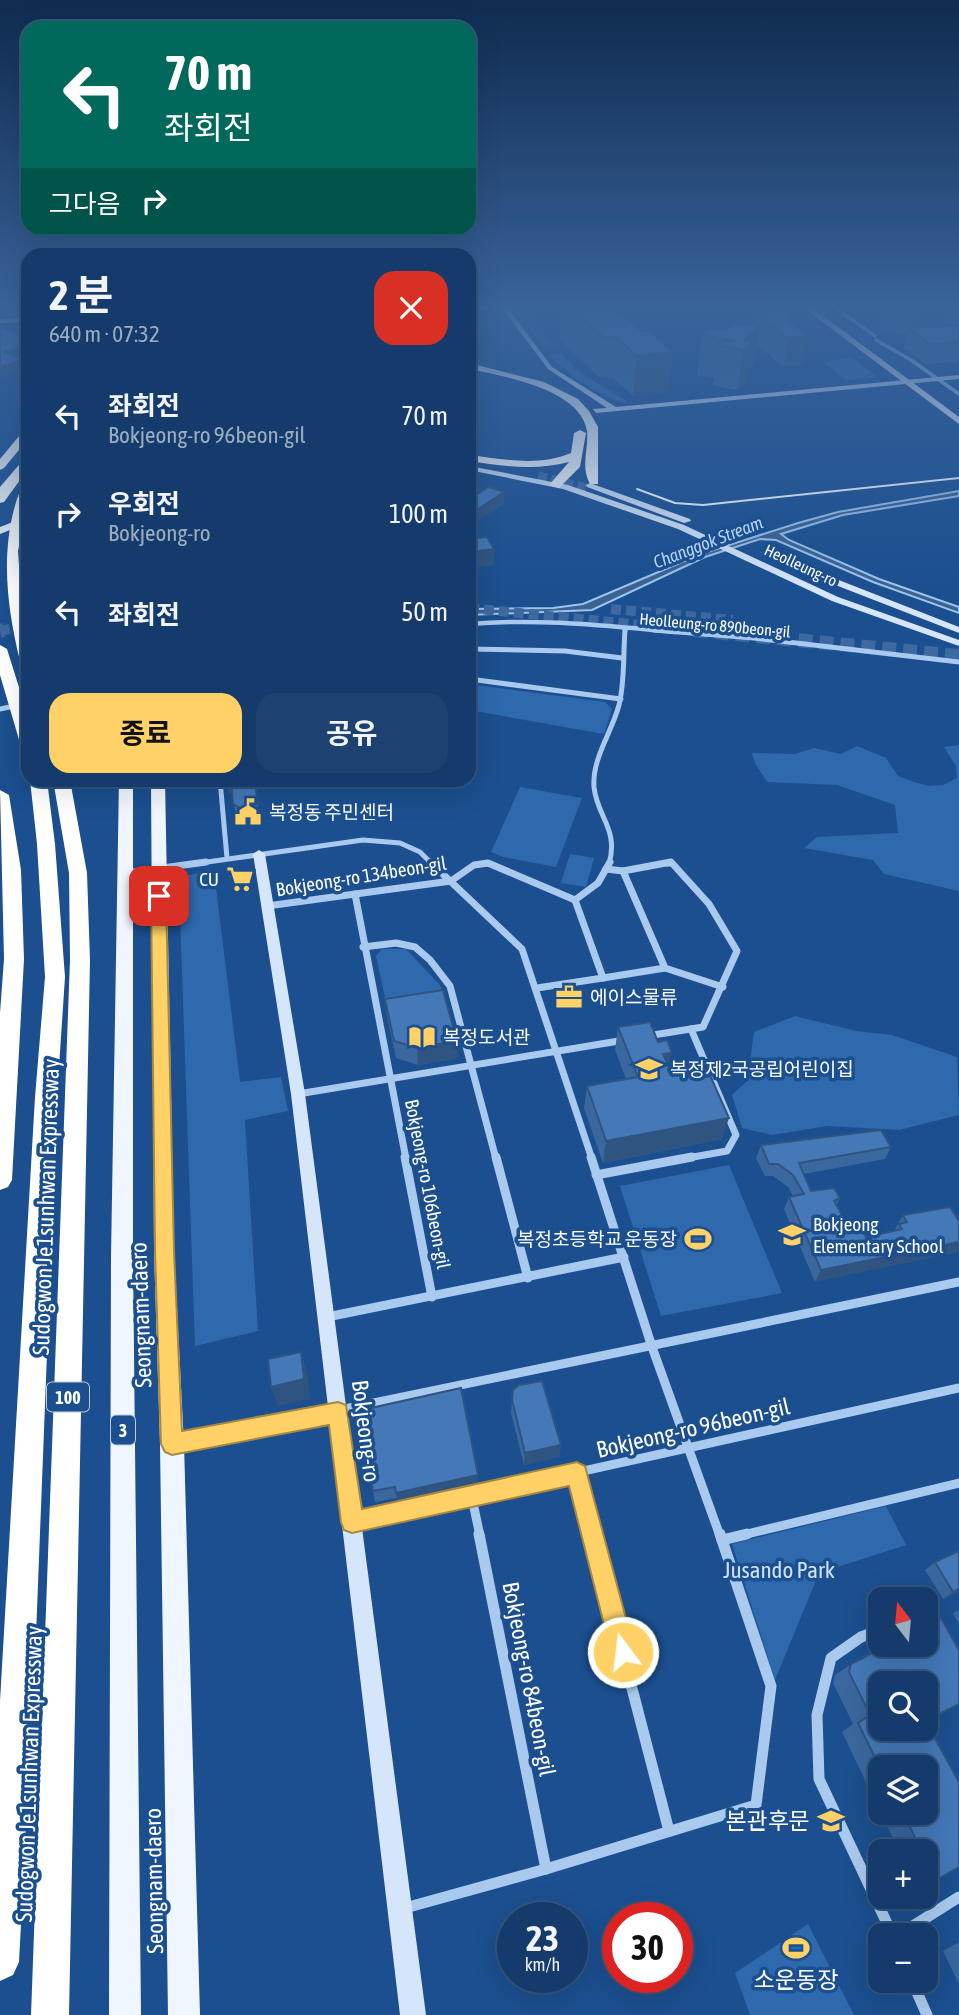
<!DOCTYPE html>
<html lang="ko">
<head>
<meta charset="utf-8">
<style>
	body { margin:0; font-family:"Asap Condensed","Noto Sans KR",sans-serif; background:#1d4271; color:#f1f3f6; height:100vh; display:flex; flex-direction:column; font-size:26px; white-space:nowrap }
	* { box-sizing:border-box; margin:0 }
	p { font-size:23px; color:#9dadc1 }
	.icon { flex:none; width:38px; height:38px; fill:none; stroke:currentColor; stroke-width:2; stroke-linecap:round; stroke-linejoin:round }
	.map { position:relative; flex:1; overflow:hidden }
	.side { position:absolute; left:21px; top:248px; width:455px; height:539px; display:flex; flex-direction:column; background:#143b6b; border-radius:21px; box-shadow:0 7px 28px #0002,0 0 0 2px #33557e }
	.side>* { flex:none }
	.top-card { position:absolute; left:21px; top:21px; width:455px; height:214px; border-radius:21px; box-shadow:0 7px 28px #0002,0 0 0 2px #33557e; background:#00695c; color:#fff; overflow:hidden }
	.needle { width:46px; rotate:344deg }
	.controls { position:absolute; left:868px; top:1587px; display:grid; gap:14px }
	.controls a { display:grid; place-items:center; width:70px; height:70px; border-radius:14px; background:#143b6b; box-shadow:0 7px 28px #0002,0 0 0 2px #33557e; font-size:35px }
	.speed { position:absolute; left:497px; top:1902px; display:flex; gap:14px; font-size:35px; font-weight:700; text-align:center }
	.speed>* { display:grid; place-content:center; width:91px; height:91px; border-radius:50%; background:#143b6b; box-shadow:0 7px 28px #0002,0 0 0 2px #33557e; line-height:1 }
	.speed small { font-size:18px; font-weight:400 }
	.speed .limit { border:10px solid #d22; background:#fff; color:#111 }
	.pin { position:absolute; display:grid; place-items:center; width:60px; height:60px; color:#fff; margin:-30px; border-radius:14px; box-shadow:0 4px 10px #0006 }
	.me { position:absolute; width:77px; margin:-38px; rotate:345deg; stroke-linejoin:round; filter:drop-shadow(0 0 5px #0008) }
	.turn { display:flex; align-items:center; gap:24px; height:147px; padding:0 28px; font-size:32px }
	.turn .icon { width:91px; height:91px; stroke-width:2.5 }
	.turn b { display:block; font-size:49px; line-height:60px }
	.then { display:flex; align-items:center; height:66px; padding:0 28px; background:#0003; gap:14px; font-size:26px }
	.round { display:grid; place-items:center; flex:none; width:74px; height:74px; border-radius:21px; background:#1d4271 }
	.headline { display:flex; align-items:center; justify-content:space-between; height:119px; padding:0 28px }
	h1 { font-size:42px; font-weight:700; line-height:52px }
	.cta { display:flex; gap:14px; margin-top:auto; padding:14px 28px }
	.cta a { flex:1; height:80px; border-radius:21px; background:#ffd166; color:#111; font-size:28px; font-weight:700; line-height:80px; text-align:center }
	.cta a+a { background:#1d4271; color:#f1f3f6 }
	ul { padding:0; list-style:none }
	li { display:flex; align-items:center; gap:21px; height:98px; padding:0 28px }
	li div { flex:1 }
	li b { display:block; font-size:26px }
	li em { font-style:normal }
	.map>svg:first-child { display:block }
	.green { fill:#2e69ad }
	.water { fill:#3c6290; stroke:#9cc4f0; stroke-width:2 }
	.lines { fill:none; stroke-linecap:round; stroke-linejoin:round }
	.stream { stroke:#9cc4f0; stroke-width:2 }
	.secondary-tunnel-far1 { stroke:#3d69a0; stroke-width:7; stroke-dasharray:7 3.5; stroke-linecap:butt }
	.secondary-tunnel { stroke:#3d69a0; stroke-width:9; stroke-dasharray:9 4.5; stroke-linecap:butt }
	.primary-tunnel-far1 { stroke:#3d69a0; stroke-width:10; stroke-dasharray:10 5; stroke-linecap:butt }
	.primary-tunnel { stroke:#3d69a0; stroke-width:14; stroke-dasharray:14 7; stroke-linecap:butt }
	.street-far5 { stroke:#a9c9ee; stroke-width:3.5 }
	.street-far4 { stroke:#a9c9ee; stroke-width:4.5 }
	.street-far3 { stroke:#a9c9ee; stroke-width:5 }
	.street-far2 { stroke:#a9c9ee; stroke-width:7 }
	.street-far1 { stroke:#a9c9ee; stroke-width:9 }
	.street { stroke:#a9c9ee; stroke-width:11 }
	.secondary { fill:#d6e6fa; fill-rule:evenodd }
	.primary { fill:#f0f6ff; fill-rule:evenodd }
	.highway { fill:#fff; fill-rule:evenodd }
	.tram { stroke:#fff; stroke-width:2 }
	.wall { fill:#3a679d }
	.shaded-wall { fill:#305480 }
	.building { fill:#4478b7; stroke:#305480; stroke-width:2 }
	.route { fill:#ffd166; stroke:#a68842; stroke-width:2 }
	.labels { text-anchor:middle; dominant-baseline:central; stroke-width:7; stroke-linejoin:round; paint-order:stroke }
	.far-street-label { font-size:16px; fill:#fff; stroke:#1b4f8f }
	.far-water-label { font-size:18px; font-style:italic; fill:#b5d3f5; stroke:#1b4f8f }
	.shield { fill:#1b4f8f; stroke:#bbcadd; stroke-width:2 }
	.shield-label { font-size:18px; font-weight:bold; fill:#fff }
	.poi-label { font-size:19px; fill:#fff; stroke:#1b4f8f; text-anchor:start }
	.street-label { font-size:19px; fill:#fff; stroke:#1b4f8f }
	.near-street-label { font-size:23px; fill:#fff; stroke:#1b4f8f }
	.near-park-label { font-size:23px; fill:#cfe3fa; stroke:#1b4f8f }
	.near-poi-label { font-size:23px; fill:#fff; stroke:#1b4f8f; text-anchor:end }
</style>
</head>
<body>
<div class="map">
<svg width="959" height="2015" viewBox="0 0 959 2015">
	<rect width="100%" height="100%" fill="#1b4f8f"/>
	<!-- green -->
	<g class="green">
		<path d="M618 307 619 309 527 311 555 347 543 348 517 311 522 309Z"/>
		<path d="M561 354 579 372 628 402C609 404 562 371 549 355Z"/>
		<path d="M852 358 877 377 846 380 822 361Z"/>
		<path d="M469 684 605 702 612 709 604 734 469 710Z"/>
		<path d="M959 745V891L884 874 873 860 804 848 817 837 898 833 895 805 837 785 767 782 755 763 752 753 795 754 814 748 841 754 857 746 886 758 898 776 914 782 929 786 943 785 957 778 956 766 944 747Z"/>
		<path d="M520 787 582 798 556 867 503 857 491 852Z"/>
		<path d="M570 854 594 858 586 887 561 883Z"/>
		<path d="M207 872 215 880 240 1082 281 1077 288 1111 245 1120 258 1331 195 1346 179 887 188 875Z"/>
		<path d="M382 949H406L440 985 444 999 387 1007 376 956Z"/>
		<path d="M795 1016 856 1031 892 1035 957 1057 959 1115 899 1130 827 1126 772 1135 742 1128 732 1095 747 1081 754 1032Z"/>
		<path d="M729 1165 782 1293 661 1316 620 1186Z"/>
		<path d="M886 1506 906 1545 819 1573 775 1680 732 1544Z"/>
		<path d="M808 1924 854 2015H750L735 1973Z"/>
	</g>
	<!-- water -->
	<path class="water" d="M959 491V496L843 515 781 534 789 540 879 579 959 607V613L873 582 776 540 760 539 705 557 592 610 469 615V609L553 608 583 604 701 554 798 523 838 512Z"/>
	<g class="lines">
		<!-- stream -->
		<path class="stream" d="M0 309 28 308"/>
		<!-- secondary-tunnel-far1 -->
		<path class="secondary-tunnel-far1" d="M0 318 28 317"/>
		<!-- secondary-tunnel -->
		<path class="secondary-tunnel" d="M538 476 588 488"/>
		<!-- primary-tunnel-far1 -->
		<g class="primary-tunnel-far1">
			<path d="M469 608 712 632"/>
			<path d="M611 609 733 620"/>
			<path d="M0 631 28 625"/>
		</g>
		<!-- primary-tunnel -->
		<g class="primary-tunnel">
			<path d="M694 630 959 656"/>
			<path d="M0 631 4 630"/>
		</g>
		<!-- street-far5 -->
		<g class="street-far5">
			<path d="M833 306 875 336"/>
			<path d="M876 340 911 360 959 394"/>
		</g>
		<!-- street-far4 -->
		<g class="street-far4">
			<path d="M469 624C538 618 607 626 676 632"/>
			<path d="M625 632V629"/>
		</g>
		<!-- street-far3 -->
		<g class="street-far3">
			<path d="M654 630 754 638 959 662"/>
			<path d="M469 649 565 651 622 658"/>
			<path d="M469 679 621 699"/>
			<path d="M0 709 28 703"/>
			<path d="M220 780 227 858"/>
			<path d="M193 864 363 840 400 843 420 852 432 864"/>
			<path d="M483 864H490"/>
			<path d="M609 864C619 829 597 817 594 787 592 758 612 732 619 705 625 681 623 655 625 630"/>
			<path d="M662 864H672"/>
		</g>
		<!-- street-far2 -->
		<g class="street-far2">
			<path d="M430 862 522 949 592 1159"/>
			<path d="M606 869 623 871 671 862 709 904 737 951 703 1027 647 1036"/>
			<path d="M623 871 665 968 723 987"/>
			<path d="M126 873 206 862"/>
			<path d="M355 894 406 1159"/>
			<path d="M267 906 451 881 474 865 488 863 575 900 598 883 610 862"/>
			<path d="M363 947 396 943 415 947 430 960 450 986 496 1159"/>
			<path d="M603 978 665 968"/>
			<path d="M537 988 603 978 575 900"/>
			<path d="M298 1094 625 1040"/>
			<path d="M682 1159 727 1151 736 1135 691 1029"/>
		</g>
		<!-- street-far1 -->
		<g class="street-far1">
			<path d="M405 1157 432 1297"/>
			<path d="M496 1157 528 1278"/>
			<path d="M591 1157 652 1347 720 1536"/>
			<path d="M596 1175 692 1157"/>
			<path d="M327 1317 624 1257"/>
			<path d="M175 1444 959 1282"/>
			<path d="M577 1474 593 1536"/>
			<path d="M472 1498 480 1536"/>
			<path d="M353 1522 959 1388"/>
			<path d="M739 1536 959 1483"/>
		</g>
		<!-- street -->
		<g class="street">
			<path d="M479 1534 546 1869"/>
			<path d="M592 1534 669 1831"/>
			<path d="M722 1540 747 1534"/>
			<path d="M880 1630 861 1637 831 1658 817 1715 819 1779 893 1936"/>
			<path d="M405 1908 546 1869 756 1805 771 1686 720 1534"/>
			<path d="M897 1936 959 1897"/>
			<path d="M912 1981 927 2015"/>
		</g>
		<!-- secondary -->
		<g class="secondary">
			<path d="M469 306H544L508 308 552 367 616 407 959 375V379L596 413 593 409 607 408 548 369 502 308 469 309Z"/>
			<path d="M28 318V322L0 323V319Z"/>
			<path d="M469 466 568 485 684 525 838 597 959 640V646L832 601 678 529 563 489 469 470Z"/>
			<path d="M590 483 690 519 691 521 684 523 587 487 586 485Z"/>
			<path d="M761 552H767L959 627V633L761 556Z"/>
			<path d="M259 850 265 854 305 1094 426 2015H400L291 1094 253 854Z"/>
		</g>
		<!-- primary -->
		<g class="primary">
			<path d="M801 306H810L959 417V424Z"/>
			<path d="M28 516V523L0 534V527Z"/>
			<path d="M119 780H133V1256L141 2015H109L111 1256Z"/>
			<path d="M151 780H165L174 1251 184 1444 200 2015H168L160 1444 154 1251Z"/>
		</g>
		<!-- highway -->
		<g class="highway">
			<path d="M469 363 544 382 578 399 589 411 598 427V484H590C580 466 589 449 587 431 581 389 503 376 469 369Z"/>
			<path d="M28 429V439L4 468 0 470V459L24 430Z"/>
			<path d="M580 430 586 433 580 467 559 488 549 485 569 462C535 471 503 466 469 461V455C503 459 538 467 571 453L574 433Z"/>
			<path d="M28 458V469L4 502 0 503V487L24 459Z"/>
			<path d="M28 482V501L18 551 21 595 28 632V666L20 661C7 608 0 552 17 499 20 492 21 485 28 482Z"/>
			<path d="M0 645 7 649 28 716V748L20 743 0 675Z"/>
			<path d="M30 780H47L55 844 65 977 57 1097 35 1661 19 1962 13 1975 0 1981V1701L35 1097 45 977 37 844Z"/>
			<path d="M53 780H70L87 873 90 960 69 2015H31L70 960 69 873Z"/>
			<path d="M0 790 9 795 21 870 24 959 12 1180 8 1187 0 1190V1013L4 959Z"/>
		</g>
		<!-- tram -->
		<path class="tram" d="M637 489 675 503 703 505 959 478"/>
	</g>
	<!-- wall -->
	<g class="wall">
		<path d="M561 306H613L641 331 672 352 667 393 633 396 613 378 599 377 560 340Z"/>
		<path d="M765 306H799L795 326 802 365 783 366 757 345 753 366 748 370 746 382 737 390 713 385 714 378 697 375 702 335 724 330 754 326 757 313Z"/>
		<path d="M885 306H932L928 320 920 328 947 326 952 306H959V362L925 364 904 348 907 335 879 330Z"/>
		<path d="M226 780H258L255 784 262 825 245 827 237 821 232 793 229 794Z"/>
		<path d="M385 999 458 1058 418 1065 396 1058 387 1016Z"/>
		<path d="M618 1027 671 1072 722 1139 603 1163 584 1108 587 1086 626 1079 615 1050Z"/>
		<path d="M761 1145 891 1147 885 1159 804 1174 811 1191 840 1198 836 1206 852 1233 866 1237 894 1231 903 1215 950 1207 815 1282 784 1209 789 1197 793 1196 788 1187 773 1176H765L756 1158Z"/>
		<path d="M512 1400 561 1445 559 1457 524 1465 511 1413Z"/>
		<path d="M371 1408 478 1487 398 1504 397 1498 375 1502 373 1491Z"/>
		<path d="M935 1562 959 1591 943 1599 925 1570Z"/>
		<path d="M959 1610V1624L953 1613Z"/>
		<path d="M941 1618 959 1650V1704L926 1721V1684H880V1729H926V1722L959 1782V1867L936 1880 926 1881V1852H900L881 1813H926V1768H880V1811L842 1732 853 1724 833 1683 835 1675 851 1664 888 1645H926V1626Z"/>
		<path d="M959 1942V1984L943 1951Z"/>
	</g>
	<!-- shaded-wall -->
	<g class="shaded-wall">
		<path d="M793 306H799L795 326 808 336 802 365 783 366 788 338 786 319 789 311Z"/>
		<path d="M920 306H932L928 320 915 333 913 331Z"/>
		<path d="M760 326 753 366 748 370 746 382 737 390 744 350V340Z"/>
		<path d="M28 346V357L8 362 5 352Z"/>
		<path d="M672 352 667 393 633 396 637 356Z"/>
		<path d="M23 360 26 370 0 378V367Z"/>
		<path d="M504 492V504L469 527V515Z"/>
		<path d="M494 549V565L469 568V552Z"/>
		<path d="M226 780H231L234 793 229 794Z"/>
		<path d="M239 780H258L255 784 262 825 245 827 235 785Z"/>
		<path d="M457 1041 458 1058 418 1065 417 1048Z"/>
		<path d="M672 1053 667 1075 663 1054Z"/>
		<path d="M729 1118 722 1139 603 1163 606 1141Z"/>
		<path d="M959 1242V1252L815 1282 821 1270Z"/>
		<path d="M301 1352 307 1372 310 1399 278 1406 271 1387Z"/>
		<path d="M561 1445 559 1457 524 1465 525 1453Z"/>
		<path d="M478 1475V1487L398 1504 396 1493Z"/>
		<path d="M959 1589V1591L943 1599 953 1592Z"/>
	</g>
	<!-- building -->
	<g class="building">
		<path d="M567 306H613L641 331H649L672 352 637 356 617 338 603 337Z"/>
		<path d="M765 306H793L789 311H794L786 319 808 336 788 338 757 313Z"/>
		<path d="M734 324 760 326 744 340 753 342 744 350 719 345V343L735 341 702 335 712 328 724 330Z"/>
		<path d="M959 325V342L930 344 909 328Z"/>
		<path d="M0 327 28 339V346L5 352 23 360 0 367Z"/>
		<path d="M488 487 504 492 469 515V500Z"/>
		<path d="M487 537 494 549 469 552V539Z"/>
		<path d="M231 780H239L235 785 255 782 258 807 242 809 233 804Z"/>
		<path d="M443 990 457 1041 417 1048 394 1041 385 999Z"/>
		<path d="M650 1022 658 1042 667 1040 672 1053 663 1054 671 1072 706 1066 729 1118 606 1141 587 1086 638 1077 618 1027Z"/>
		<path d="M881 1130 891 1147 799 1163 811 1191 834 1188 840 1198 834 1201 852 1233 863 1231 866 1237 902 1229 899 1224 907 1222 903 1215 950 1207 959 1221V1242L821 1270 789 1197 804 1194 793 1175 778 1164H769L761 1145Z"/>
		<path d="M301 1352 304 1379 271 1387 268 1359Z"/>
		<path d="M542 1381 561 1445 525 1453 512 1400 513 1390 519 1385Z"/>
		<path d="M461 1388 478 1475 396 1493 395 1487 373 1491 361 1423 371 1408Z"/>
		<path d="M959 1551V1589L953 1592 935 1562Z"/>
		<path d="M941 1618 959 1650V1704L926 1721V1684H880V1729H926V1722L959 1782V1867L936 1880 926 1859V1852H922L903 1813H926V1768H880L858 1723 870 1715 849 1672 851 1664 888 1645H926V1626Z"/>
	</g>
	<!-- sky -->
	<linearGradient id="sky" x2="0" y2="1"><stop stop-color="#0f2b4f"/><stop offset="0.52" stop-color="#39639b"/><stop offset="1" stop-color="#39639b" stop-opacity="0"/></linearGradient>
	<rect width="959" height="588" fill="url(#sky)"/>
	<!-- route -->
	<path class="route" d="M159 891 166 896 174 1251 182 1431 338 1402 346 1405 362 1509 577 1462 585 1466 635 1652 631 1661 623 1664 614 1661 611 1652 569 1486 352 1533 344 1530 341 1522 329 1425 172 1455 165 1452 161 1444 155 1251 151 896Z"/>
	<!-- icons -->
	<defs>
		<g id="civic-bare" transform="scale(2.1)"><path d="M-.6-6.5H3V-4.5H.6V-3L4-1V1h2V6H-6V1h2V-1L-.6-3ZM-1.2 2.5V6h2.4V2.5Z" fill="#ffd166" stroke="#1b4f8f" stroke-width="2.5" paint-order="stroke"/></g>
		<g id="supermarket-bare" transform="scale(2.1)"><path d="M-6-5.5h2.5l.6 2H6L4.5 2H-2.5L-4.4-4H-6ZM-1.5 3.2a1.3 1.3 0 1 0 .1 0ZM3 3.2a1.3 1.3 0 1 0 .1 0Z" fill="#ffd166" stroke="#1b4f8f" stroke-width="2.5" paint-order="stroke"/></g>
		<g id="office-bare" transform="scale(2.1)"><path d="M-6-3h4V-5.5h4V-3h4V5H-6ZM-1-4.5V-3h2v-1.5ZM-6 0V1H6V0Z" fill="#ffd166" stroke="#1b4f8f" stroke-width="2.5" paint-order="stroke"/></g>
		<g id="library-bare" transform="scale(2.1)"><path d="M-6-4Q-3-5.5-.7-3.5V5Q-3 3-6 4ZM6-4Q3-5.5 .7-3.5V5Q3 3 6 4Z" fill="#ffd166" stroke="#1b4f8f" stroke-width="2.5" paint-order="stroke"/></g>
		<g id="school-bare" transform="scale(2.1)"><path d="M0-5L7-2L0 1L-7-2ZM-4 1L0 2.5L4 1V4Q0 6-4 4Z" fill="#ffd166" stroke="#1b4f8f" stroke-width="2.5" paint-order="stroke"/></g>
		<g id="stadium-bare" transform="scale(2.1)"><path d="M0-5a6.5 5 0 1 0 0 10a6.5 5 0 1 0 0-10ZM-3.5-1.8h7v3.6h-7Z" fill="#ffd166" stroke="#1b4f8f" stroke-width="2.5" paint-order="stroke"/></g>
	</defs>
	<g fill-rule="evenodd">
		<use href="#civic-bare" x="248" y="812"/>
		<use href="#supermarket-bare" x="240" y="879"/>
		<use href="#office-bare" x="569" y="997"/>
		<use href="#library-bare" x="422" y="1037"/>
		<use href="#school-bare" x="649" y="1069"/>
		<use href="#school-bare" x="792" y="1235"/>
		<use href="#stadium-bare" x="698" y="1239"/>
		<use href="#school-bare" x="831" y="1821"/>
		<use href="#stadium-bare" x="796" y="1948"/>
	</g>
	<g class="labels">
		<!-- far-street labels -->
		<g class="far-street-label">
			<text transform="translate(801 565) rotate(25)">Heolleung-ro</text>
			<text transform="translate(715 625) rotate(5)">Heolleung-ro 890beon-gil</text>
		</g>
		<!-- far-water labels -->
		<g class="far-water-label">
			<text transform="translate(708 542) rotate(-21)">Changgok Stream</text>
		</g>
		<!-- shield labels -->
		<g class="shield">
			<rect x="47" y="1382.5" width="42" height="29" rx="5"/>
			<rect x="111" y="1415.5" width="24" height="29" rx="5"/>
		</g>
		<g class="shield-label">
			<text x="68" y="1397">100</text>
			<text x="123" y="1430">3</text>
		</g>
		<!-- poi labels -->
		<g class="poi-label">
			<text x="269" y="812">복정동 주민센터</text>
			<text x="219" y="879" text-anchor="end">CU</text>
			<text x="590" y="997">에이스물류</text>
			<text x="443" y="1037">복정도서관</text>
			<text x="670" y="1069">복정제2국공립어린이집</text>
			<text x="813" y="1224">Bokjeong<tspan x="813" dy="22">Elementary School</tspan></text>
			<text x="677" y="1239" text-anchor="end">복정초등학교 운동장</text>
		</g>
		<!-- street labels -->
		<g class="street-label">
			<text transform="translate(361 876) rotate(-9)">Bokjeong-ro 134beon-gil</text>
			<text transform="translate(428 1184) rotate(79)">Bokjeong-ro 106beon-gil</text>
		</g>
		<!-- near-street labels -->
		<g class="near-street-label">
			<text transform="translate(46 1207) rotate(-88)">Sudogwon Je1sunhwan Expressway</text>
			<text transform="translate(141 1315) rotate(-92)">Seongnam-daero</text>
			<text transform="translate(693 1428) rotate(-13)">Bokjeong-ro 96beon-gil</text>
			<text transform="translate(366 1431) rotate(83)">Bokjeong-ro</text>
			<text transform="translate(529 1679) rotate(79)">Bokjeong-ro 84beon-gil</text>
			<text transform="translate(29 1774) rotate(-88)">Sudogwon Je1sunhwan Expressway</text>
			<text transform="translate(154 1881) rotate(-91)">Seongnam-daero</text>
		</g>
		<!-- near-park labels -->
		<g class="near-park-label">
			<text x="779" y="1570">Jusando Park</text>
		</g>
		<!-- near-poi labels -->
		<g class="near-poi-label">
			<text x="810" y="1821">본관후문</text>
			<text x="796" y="1980" text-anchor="middle">소운동장</text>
		</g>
	</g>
</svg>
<div class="controls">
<a><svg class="needle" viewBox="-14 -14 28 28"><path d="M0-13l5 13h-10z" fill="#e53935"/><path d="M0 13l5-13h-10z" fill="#9dadc1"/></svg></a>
<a><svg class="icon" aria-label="search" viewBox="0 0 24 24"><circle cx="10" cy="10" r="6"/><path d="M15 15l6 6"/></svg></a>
<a><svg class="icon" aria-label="layers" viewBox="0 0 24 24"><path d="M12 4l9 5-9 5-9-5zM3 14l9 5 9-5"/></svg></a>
<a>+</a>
<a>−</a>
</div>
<div class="speed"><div>23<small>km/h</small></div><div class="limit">30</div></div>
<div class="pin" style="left:159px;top:896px;background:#d93025"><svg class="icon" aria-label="arrive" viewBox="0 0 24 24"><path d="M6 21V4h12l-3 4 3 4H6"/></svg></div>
<svg class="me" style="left:623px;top:1652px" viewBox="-20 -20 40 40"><circle r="17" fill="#ffd166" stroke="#fff" stroke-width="3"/><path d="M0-11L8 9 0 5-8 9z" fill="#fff"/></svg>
<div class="top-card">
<div class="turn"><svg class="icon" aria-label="left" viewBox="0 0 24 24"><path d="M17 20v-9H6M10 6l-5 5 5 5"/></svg><div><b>70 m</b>좌회전</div></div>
<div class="then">그다음<svg class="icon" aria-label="right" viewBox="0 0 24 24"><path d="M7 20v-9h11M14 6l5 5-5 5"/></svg></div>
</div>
<section class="side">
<div class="headline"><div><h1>2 분</h1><p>640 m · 07:32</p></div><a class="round" style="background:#d93025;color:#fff"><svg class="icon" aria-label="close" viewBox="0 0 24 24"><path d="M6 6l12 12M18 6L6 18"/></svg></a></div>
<ul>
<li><svg class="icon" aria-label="left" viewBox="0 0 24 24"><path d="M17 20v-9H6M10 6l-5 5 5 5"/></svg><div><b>좌회전</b><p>Bokjeong-ro 96beon-gil</p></div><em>70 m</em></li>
<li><svg class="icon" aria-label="right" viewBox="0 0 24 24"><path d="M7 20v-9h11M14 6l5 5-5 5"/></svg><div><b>우회전</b><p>Bokjeong-ro</p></div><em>100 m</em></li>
<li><svg class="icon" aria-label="left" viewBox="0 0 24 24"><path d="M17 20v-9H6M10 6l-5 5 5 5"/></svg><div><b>좌회전</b></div><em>50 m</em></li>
</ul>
<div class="cta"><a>종료</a><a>공유</a></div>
</section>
</div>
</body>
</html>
